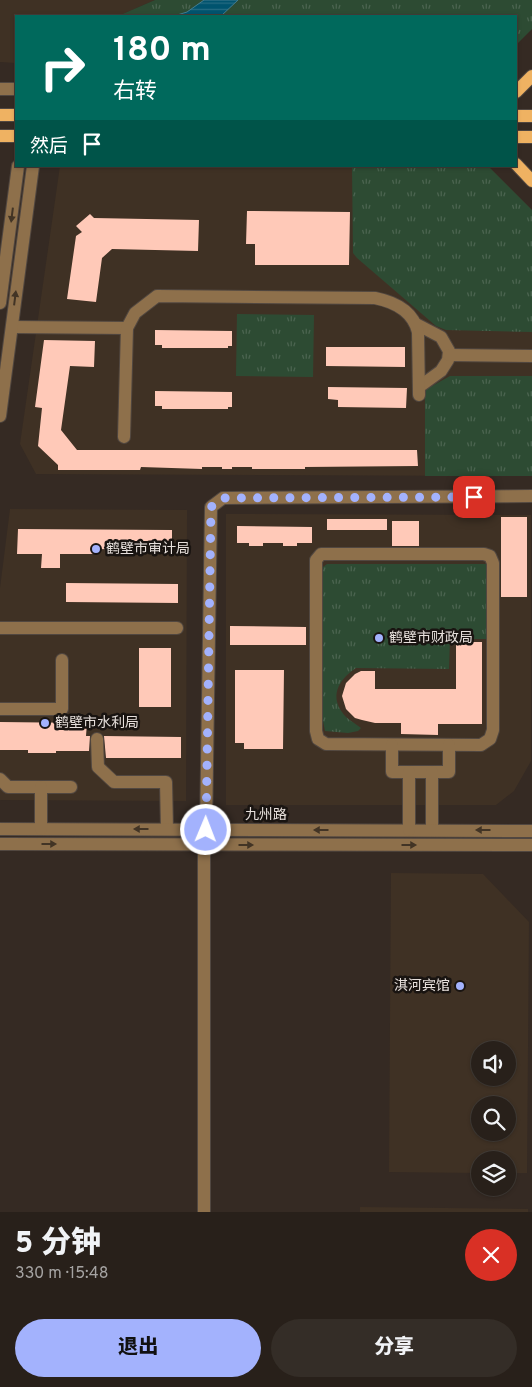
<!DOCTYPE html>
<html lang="zh">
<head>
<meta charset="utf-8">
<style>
	body { margin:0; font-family:Overpass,"Noto Sans SC",sans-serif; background:#342d27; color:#f1f3f6; height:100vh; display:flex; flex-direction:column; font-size:19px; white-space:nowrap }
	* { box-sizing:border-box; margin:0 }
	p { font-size:16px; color:#a5a3a2 }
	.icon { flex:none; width:28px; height:28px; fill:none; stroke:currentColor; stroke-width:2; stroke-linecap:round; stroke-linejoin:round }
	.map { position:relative; height:1212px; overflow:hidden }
	.drawer { display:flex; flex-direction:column; background:#28201a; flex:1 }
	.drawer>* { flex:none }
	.guide { position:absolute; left:15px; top:15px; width:502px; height:152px; border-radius:0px; box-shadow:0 1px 4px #0004,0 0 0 1px #443e39; background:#00695c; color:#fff; overflow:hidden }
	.buttons { position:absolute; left:471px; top:1041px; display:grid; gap:10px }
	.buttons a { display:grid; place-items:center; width:45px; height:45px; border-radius:50%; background:#28201a; box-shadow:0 1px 4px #0004,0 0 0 1px #443e39; font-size:25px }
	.pin { position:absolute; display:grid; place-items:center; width:42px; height:42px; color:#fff; margin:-21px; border-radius:10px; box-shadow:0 2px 8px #0006 }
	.me { position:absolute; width:55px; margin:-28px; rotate:1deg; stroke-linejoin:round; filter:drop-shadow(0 0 4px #0008) }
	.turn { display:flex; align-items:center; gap:18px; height:105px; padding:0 15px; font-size:22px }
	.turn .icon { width:65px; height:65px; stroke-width:2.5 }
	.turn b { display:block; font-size:35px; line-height:42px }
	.then { display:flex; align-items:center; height:48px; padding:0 15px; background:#0003; gap:10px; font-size:19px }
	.round { display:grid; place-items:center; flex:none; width:52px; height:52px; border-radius:26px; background:#342d27 }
	.headline { display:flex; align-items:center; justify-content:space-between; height:85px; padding:0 15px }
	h1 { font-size:30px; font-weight:800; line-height:38px }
	.action { display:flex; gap:10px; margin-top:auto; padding:10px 15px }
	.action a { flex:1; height:58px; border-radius:30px; background:#a3b2fd; color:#111; font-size:20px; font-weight:800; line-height:58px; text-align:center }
	.action a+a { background:#342d27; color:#f1f3f6 }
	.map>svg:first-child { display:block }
	.commercial { fill:#3f3124; fill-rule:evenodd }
	.grass { fill:url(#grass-tufts) }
	.water { fill:url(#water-rules); stroke:#457d8f }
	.building { fill:#ffc9b8 }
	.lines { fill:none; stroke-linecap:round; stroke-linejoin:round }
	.minor-casing { stroke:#514740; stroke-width:14 }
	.major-casing { stroke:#514740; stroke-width:14 }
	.minor { stroke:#8e704b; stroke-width:12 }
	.major { stroke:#efb262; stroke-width:12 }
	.oneway { fill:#423425 }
	.route { stroke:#a3b2fd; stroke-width:9; stroke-dasharray:0 16.2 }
	.poi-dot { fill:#a3b2fd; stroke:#191411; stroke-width:2 }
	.labels { text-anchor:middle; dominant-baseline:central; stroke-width:5; stroke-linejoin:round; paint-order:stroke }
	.poi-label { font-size:14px; fill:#e6dfdb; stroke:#191411; text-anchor:start }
	.street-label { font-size:14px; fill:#e6dfdb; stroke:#191411 }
</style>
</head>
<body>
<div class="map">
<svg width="532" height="1212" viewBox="0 0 532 1212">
	<defs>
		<pattern id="grass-tufts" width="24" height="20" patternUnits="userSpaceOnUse" patternTransform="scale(1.25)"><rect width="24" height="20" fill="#2d4b33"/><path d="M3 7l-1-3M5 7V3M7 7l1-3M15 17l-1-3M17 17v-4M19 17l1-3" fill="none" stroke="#4b6450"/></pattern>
		<pattern id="water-rules" width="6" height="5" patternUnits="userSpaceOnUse" patternTransform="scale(1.25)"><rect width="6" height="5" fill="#00536e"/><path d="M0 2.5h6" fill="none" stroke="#256b82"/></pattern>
	</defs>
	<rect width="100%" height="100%" fill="#352a23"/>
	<!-- commercial -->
	<g class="commercial">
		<path d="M0 0H155L118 16H16V63L0 62Z"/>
		<path d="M60 166 490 168 532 210V476L36 474 20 444Z"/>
		<path d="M10 509 187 510 186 801 0 800V588Z"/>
		<path d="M226 514 531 515V761L514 791 496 805H226Z"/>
		<path d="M391 873 483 874 529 922 527 1173H508V1160H480V1173L389 1172ZM480 1050H508V1078H480ZM480 1105H508V1132H480Z"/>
		<path d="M360 1207 528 1209V1212H360Z"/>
	</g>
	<!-- grass -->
	<g class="grass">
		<path d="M155 0H532V29L516 45V16H118Z"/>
		<path d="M352 167 490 168 532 210V332L446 330 436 326 357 258 353 253Z"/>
		<path d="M237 314 314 315 313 377 236 376Z"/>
		<path d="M450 376H532V476H425V390Z"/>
		<path d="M327 564H486L488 567 489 639H450L449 669 356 668C341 678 329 694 342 712 346 719 355 723 361 728L358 731 348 733 325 731 321 711V572L323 567Z"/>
	</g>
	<!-- water -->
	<path class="water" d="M204 0H238L221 16H174L187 12Z"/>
	<!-- building -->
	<g class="building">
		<path d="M247 211 350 212 349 265H255V244H246Z"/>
		<path d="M90 214 94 218 199 220 198 251 112 249 102 258 96 302 67 299 76 236 82 232 76 226Z"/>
		<path d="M155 330 232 331V346H228V348H162V345H155Z"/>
		<path d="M44 340 95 341 94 367 70 366 61 430 77 450H417L418 466 305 467V469H252V467H232V469H222V467H202V469L141 467 140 470H58V465L38 446 42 408 35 407Z"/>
		<path d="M326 347H405V367L326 366Z"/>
		<path d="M328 387 407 388 406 408 338 407V400L328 399Z"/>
		<path d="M155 391 232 392V407H228V409H162V406H155Z"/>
		<rect x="501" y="517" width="26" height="80"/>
		<rect x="327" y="519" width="60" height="11"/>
		<rect x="392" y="521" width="27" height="25"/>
		<path d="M237 526 312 527V543H297V546H283V543H263V546H249V543H237Z"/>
		<path d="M18 529 172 530V550L93 549V554H60V568H41L42 554H17Z"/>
		<path d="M66 583 178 584V603L66 602Z"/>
		<path d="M230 626 306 627V645H230Z"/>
		<path d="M456 642H482V724H438V735L401 734V723H375L362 720 355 718 346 709 342 696 346 683 355 674 361 671H375V689H456Z"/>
		<rect x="139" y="648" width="32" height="59"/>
		<path d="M235 670H284L283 749H244V743H235Z"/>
		<path d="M0 722 87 723 86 736H90L89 751H56V753H28V750H0Z"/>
		<path d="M104 736 181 737V758H106Z"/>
	</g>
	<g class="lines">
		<!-- minor casing -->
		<g class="minor-casing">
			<g id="minor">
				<path d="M0 89H16"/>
				<path d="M0 303 18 166"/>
				<path d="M416 324 441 337 449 351 448 360 441 371 419 387"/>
				<path d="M12 327 127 328"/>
				<path d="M449 355 532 356"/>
				<path d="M0 416 33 166"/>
				<path d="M124 437 127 328 135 313 157 296 375 298C395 302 413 311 418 332L419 395"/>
				<path d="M321 554H484L490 556 493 563V730L490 739 481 745 326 744 318 739 316 731V560Z"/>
				<path d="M0 628H177"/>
				<path d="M0 709H62V660"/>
				<path d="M97 739 98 767 114 782H166L167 829"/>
				<path d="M392 745V772H449V745"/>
				<path d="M432 772V830"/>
				<path d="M0 779 8 787H71"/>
				<path d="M0 829 532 831"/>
				<path d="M41 829V787"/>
				<path d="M206 829 211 507 223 498 532 496"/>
				<path d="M409 830V772"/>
				<path d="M0 844 532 845"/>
				<path d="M204 845V1212"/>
			</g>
		</g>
		<!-- major casing -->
		<g class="major-casing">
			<g id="major">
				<path d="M516 92 532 76"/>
				<path d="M0 115H16"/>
				<path d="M516 116H532"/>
				<path d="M0 136H16"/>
				<path d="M516 137H532"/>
				<path d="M516 164 532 181"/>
			</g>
		</g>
		<!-- minor -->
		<use href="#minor" class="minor"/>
		<!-- major -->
		<use href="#major" class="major"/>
	</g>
	<!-- one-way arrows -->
	<defs><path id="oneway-solid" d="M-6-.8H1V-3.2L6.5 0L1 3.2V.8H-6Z" transform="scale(1.25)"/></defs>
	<g class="oneway">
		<use href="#oneway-solid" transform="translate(12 215) rotate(97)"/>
		<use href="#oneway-solid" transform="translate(15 298) rotate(-83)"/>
		<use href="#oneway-solid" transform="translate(141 829) rotate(-180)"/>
		<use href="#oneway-solid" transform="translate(321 830) rotate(-180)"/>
		<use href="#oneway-solid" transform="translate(483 830) rotate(-180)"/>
		<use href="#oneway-solid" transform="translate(49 844)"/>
		<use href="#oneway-solid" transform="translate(246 845)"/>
		<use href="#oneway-solid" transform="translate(409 845)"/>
	</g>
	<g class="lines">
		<!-- route -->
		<path class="route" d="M206 830 211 507 223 498 474 497"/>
	</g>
	<!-- markers -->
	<g class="poi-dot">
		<circle cx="96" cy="549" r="5"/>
		<circle cx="379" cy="638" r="5"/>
		<circle cx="45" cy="723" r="5"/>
		<circle cx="460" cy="986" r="5"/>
	</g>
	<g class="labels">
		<!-- poi labels -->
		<g class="poi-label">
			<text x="106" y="549">鹤壁市审计局</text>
			<text x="389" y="638">鹤壁市财政局</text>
			<text x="55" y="723">鹤壁市水利局</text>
			<text x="450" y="986" text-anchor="end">淇河宾馆</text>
		</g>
		<!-- street labels -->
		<g class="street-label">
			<text x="266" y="815">九州路</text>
		</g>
	</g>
</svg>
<div class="buttons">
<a><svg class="icon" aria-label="sound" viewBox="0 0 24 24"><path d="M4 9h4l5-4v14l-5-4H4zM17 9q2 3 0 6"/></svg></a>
<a><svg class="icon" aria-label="search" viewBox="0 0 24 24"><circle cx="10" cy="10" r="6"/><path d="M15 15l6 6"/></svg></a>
<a><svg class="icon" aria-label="layers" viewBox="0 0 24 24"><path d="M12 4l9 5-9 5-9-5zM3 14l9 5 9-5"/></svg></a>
</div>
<div class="pin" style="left:474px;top:497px;background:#d93025"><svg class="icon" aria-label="arrive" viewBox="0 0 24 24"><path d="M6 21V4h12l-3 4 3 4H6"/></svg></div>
<svg class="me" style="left:206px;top:830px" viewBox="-20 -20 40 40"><circle r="17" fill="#a3b2fd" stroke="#fff" stroke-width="3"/><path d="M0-11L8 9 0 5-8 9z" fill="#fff"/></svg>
<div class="guide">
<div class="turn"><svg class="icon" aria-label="right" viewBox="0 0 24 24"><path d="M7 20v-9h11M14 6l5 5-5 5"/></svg><div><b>180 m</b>右转</div></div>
<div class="then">然后<svg class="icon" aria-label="arrive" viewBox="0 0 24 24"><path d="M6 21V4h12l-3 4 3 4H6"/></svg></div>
</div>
</div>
<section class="drawer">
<div class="headline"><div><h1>5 分钟</h1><p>330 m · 15:48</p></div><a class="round" style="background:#d93025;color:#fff"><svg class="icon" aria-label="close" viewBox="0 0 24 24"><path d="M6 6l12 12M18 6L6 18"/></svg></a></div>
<div class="action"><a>退出</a><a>分享</a></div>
</section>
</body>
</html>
